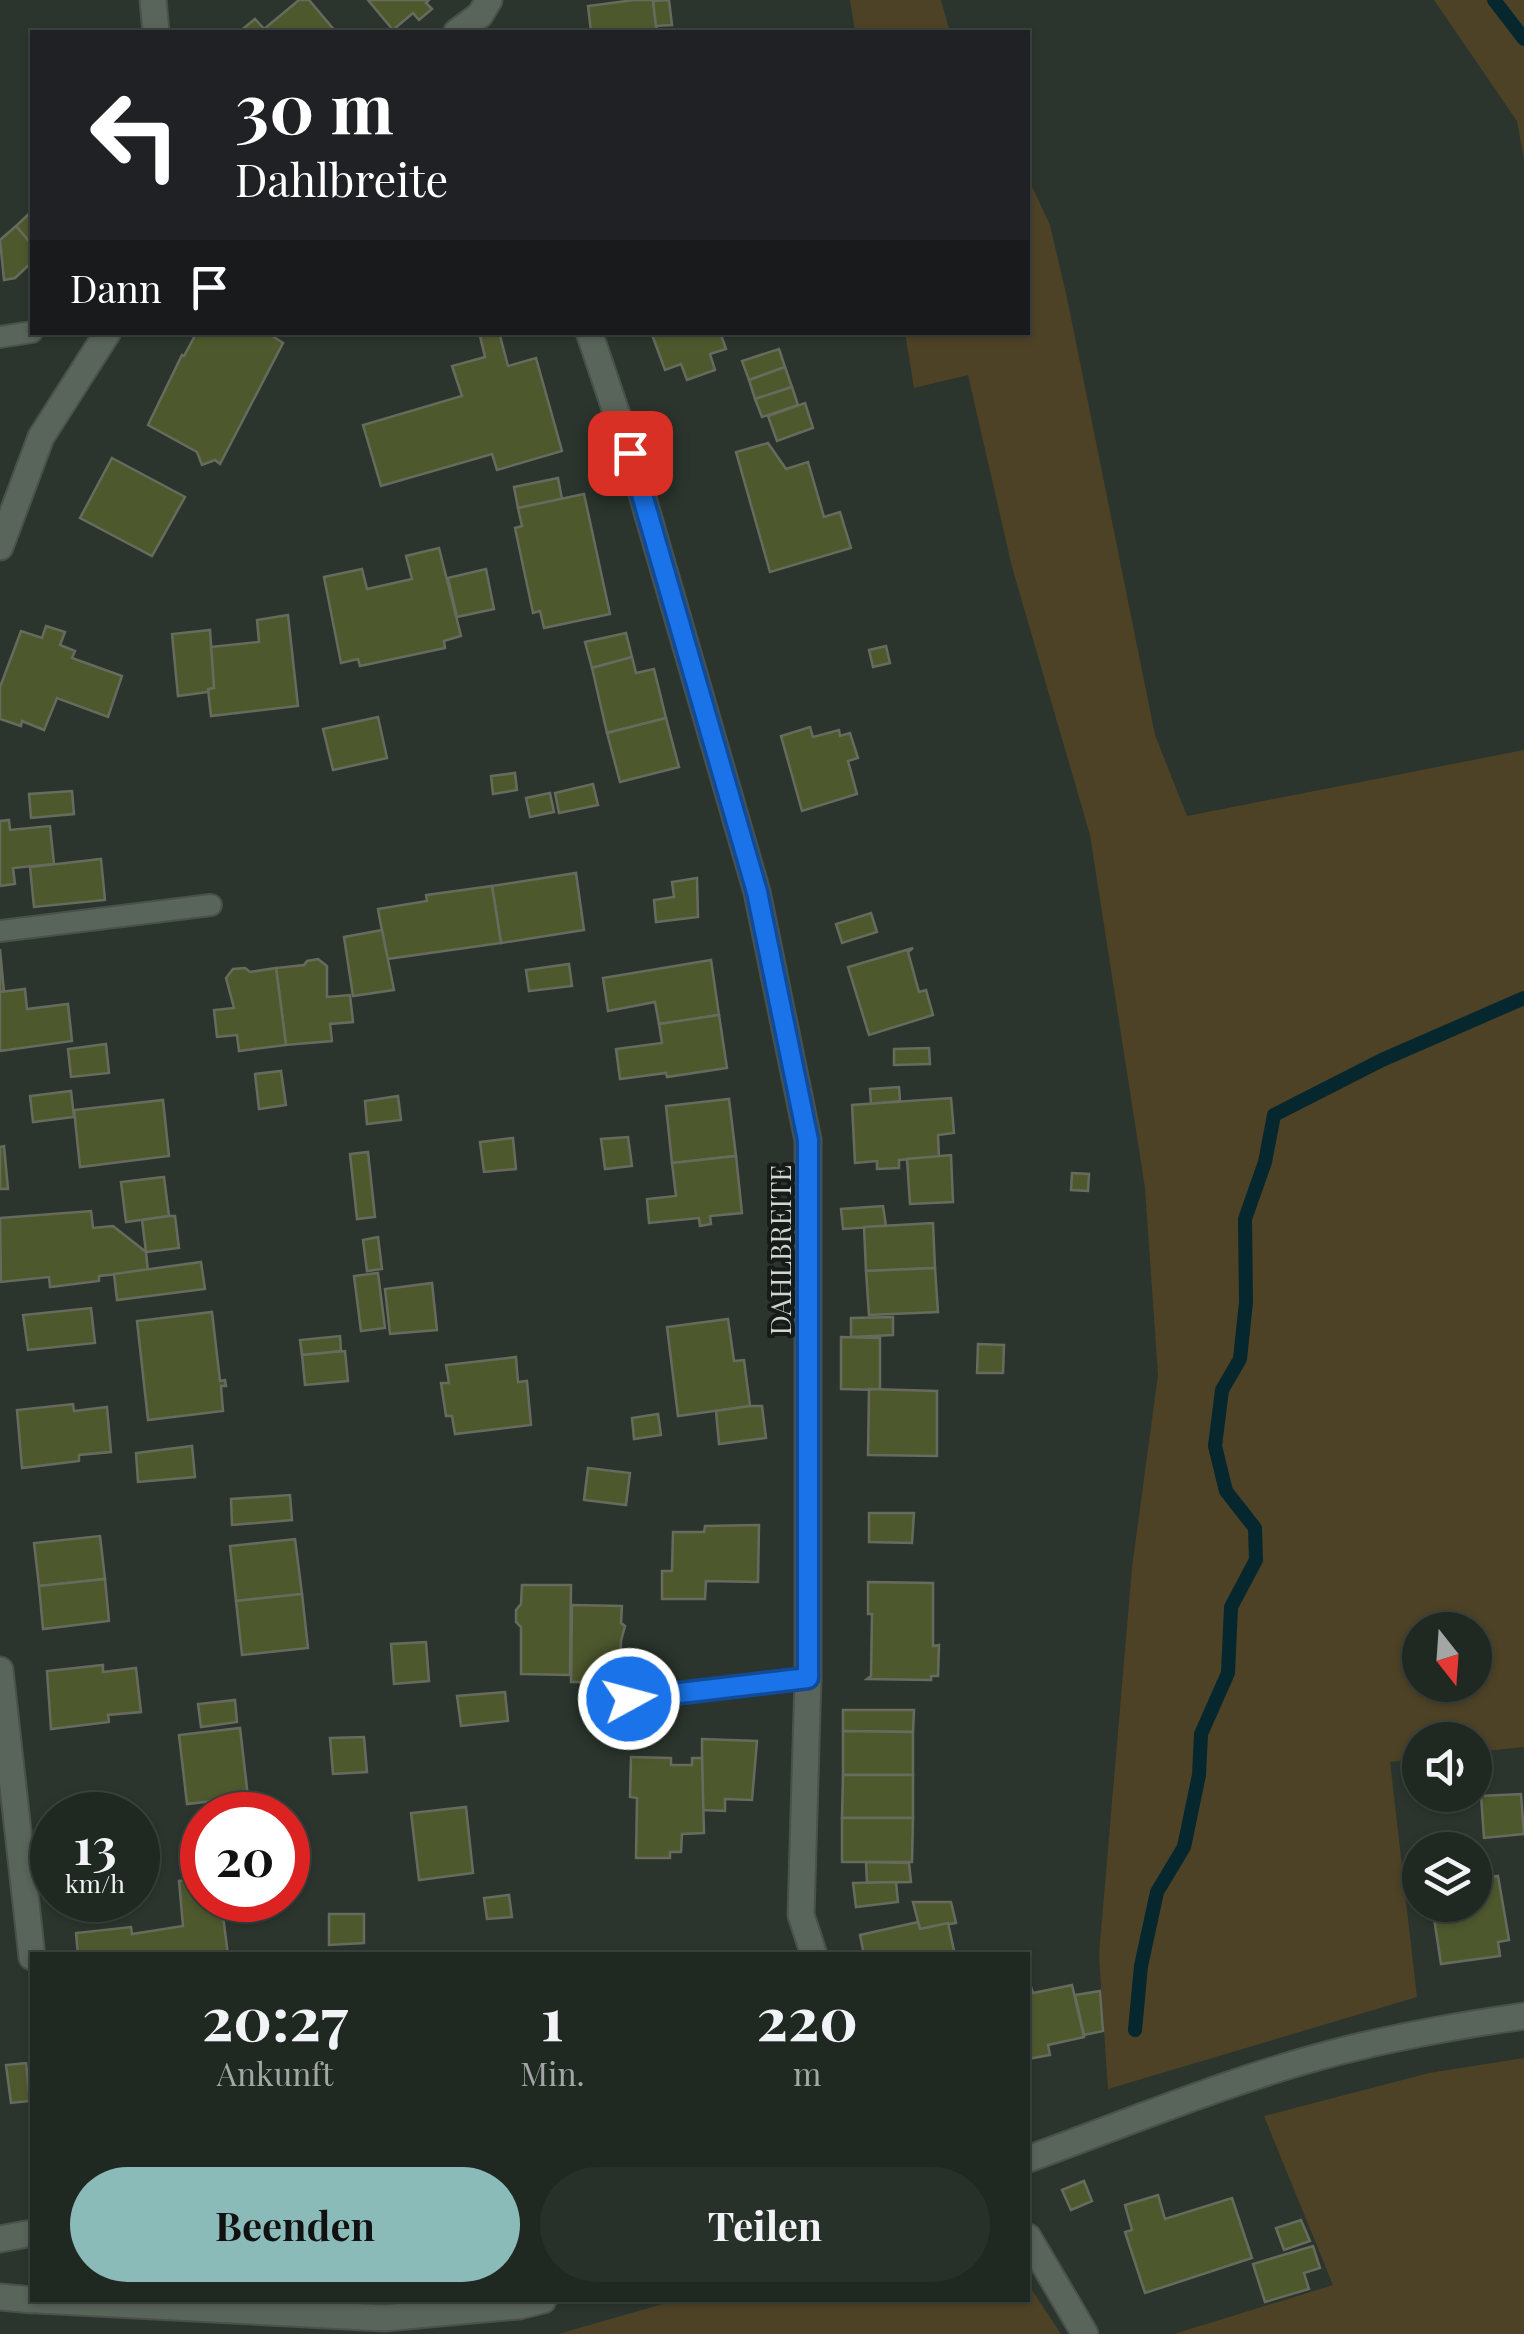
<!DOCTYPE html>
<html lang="de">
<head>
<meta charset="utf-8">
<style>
	body { margin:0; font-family:"Playfair Display",serif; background:#28302a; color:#f1f3f6; height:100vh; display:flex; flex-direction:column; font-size:38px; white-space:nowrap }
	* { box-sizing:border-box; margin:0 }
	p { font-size:32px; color:#a2a6a5 }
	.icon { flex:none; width:55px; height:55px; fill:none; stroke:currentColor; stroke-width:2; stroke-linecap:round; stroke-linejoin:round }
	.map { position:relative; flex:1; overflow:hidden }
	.panel { position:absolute; left:30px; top:1952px; width:1000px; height:350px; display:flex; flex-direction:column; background:#202822; border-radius:0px; box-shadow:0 2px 8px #0004,0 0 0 2px #3d4440 }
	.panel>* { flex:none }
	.banner { position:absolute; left:30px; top:30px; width:1000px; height:305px; border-radius:0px; box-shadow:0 2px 8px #0004,0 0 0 2px #3d4440; background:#202124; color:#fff; overflow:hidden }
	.needle { width:65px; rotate:163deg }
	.tools { position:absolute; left:1402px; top:1612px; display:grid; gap:20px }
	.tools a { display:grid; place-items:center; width:90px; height:90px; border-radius:50%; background:#202822; box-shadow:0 2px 8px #0004,0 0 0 2px #3d4440; font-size:50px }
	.speed { position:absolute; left:30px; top:1792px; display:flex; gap:20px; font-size:50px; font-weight:700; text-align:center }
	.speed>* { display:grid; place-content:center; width:130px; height:130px; border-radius:50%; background:#202822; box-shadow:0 2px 8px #0004,0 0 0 2px #3d4440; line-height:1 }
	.speed small { font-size:25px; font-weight:400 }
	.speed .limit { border:15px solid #d22; background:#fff; color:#111 }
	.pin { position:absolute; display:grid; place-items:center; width:85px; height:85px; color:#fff; margin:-42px; border-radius:20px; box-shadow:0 5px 15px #0006 }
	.me { position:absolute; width:110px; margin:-55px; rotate:83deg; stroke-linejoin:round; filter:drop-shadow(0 0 8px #0008) }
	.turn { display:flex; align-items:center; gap:35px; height:210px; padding:0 40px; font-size:45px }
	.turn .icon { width:130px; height:130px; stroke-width:2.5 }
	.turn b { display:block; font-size:70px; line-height:85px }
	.then { display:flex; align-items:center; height:95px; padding:0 40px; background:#0003; gap:20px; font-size:38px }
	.eta { display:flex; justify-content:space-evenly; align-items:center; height:170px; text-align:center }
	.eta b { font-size:60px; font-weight:700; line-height:70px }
	.cta { display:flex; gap:20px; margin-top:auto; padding:20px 40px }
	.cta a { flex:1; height:115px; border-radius:60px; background:#8bbbb9; color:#111; font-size:40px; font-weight:700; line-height:115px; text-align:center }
	.cta a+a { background:#28302a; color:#f1f3f6 }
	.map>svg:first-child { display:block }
	.green { fill:#4d4226; fill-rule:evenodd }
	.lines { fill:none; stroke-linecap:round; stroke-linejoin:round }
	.stream { stroke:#06272e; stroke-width:14 }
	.building { fill:#4e582d; stroke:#676b5e; stroke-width:2.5 }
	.lane-casing { stroke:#49514a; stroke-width:24 }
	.street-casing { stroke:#49514a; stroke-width:29 }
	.lane { stroke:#59645b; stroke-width:20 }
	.street { stroke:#59645b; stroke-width:25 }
	.route-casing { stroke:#114b97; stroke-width:25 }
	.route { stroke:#1a73e8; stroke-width:18 }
	.labels { text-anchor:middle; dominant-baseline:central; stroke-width:8; stroke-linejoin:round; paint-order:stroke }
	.street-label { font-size:28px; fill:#d0d6d1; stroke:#171b18 }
</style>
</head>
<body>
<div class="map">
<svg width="1524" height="2334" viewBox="0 0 1524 2334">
	<rect width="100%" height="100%" fill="#2b352d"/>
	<!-- green -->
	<g class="green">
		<path d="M850 0H941L950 32H855Z"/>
		<path d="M1434 0H1524V159L1517 121Z"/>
		<path d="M1028 178 1050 225 1067 298 1155 735 1187 816 1524 750V1747L1475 1752V1740H1420V1758L1390 1762 1417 1997 1108 2089 1099 1955 1132 1568 1158 1375 1145 1188 1090 835 1012 567 968 375 914 388 905 333 1028 332ZM1475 1630V1685H1420V1630Z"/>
		<path d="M1524 2058V2334H1174L1333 2285 1264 2116 1429 2073Z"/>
		<path d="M1028 2284 1061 2334H558L677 2300H1028Z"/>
	</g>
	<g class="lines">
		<!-- stream -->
		<g class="stream">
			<path d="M1494 0 1524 39"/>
			<path d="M1135 2030 1141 1966 1157 1892 1184 1847 1199 1775 1201 1734 1228 1673 1231 1607 1256 1560 1255 1528 1226 1491 1215 1446 1222 1390 1240 1359 1246 1302 1245 1219 1265 1162 1274 1115 1382 1060 1524 998"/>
		</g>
	</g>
	<!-- building -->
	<g class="building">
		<path d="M299 0H309L336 32H267L264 29Z"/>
		<path d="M368 0H429L426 3 432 9 419 20 413 13 393 30Z"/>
		<path d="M634 0H653L657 32H591L588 6Z"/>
		<path d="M669 0 672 25 656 26 653 1Z"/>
		<path d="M255 19 267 32H239Z"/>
		<path d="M32 211V245L16 226Z"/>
		<path d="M16 226 32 245V262L15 278 4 280 0 240Z"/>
		<path d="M197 332H266L283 343 220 464 215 460 202 465 197 452 148 425 182 355 184 356Z"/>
		<path d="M479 332H499L508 366 536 358 562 451 497 470 492 454 381 486 363 425 462 396 452 366 485 357Z"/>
		<path d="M651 332H720L726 349 710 354 715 370 687 380 681 364 665 370Z"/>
		<path d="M779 349 785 367 749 380 742 361Z"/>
		<path d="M785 367 792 387 755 399 749 380Z"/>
		<path d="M792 387 798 405 762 417 755 399Z"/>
		<path d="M805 403 813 428 777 441 768 416Z"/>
		<path d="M768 443 786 469 808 462 824 517 840 512 851 548 770 572 736 452Z"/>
		<path d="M112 458 185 497 152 556 80 518Z"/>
		<path d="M558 478 562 499 518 508 514 487Z"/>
		<path d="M584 494 610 614 544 628 540 611 533 613 515 528 522 526 518 508Z"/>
		<path d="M439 548 461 636 444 641 445 648 360 666 358 659 341 663 324 577 362 569 367 589 412 579 406 556Z"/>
		<path d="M486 569 494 609 457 617 448 578Z"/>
		<path d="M288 615 298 706 211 716 208 689 214 688 210 647 259 642 257 620Z"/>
		<path d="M46 626 65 632 60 645 75 651 72 658 122 676 108 717 57 698 44 730 22 721 21 726 0 719V687L21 631 42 638Z"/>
		<path d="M210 630 214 688 208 689V692L178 696 172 634Z"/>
		<path d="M626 633 632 657 592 668 585 642Z"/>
		<path d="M886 646 890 663 873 667 869 650Z"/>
		<path d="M632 657 636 673 654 669 666 718 607 733 592 668Z"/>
		<path d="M378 717 387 758 333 770 323 729Z"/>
		<path d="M666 718 679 767 620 782 607 733Z"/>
		<path d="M810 727 813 737 839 730 840 736 850 733 858 758 848 761 857 794 802 811 781 736Z"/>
		<path d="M515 773 517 790 493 794 491 776Z"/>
		<path d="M593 784 598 805 559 813 555 793Z"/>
		<path d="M72 791 74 814 31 818 29 794Z"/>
		<path d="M550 793 554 812 530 817 526 798Z"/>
		<path d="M9 820 10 830 50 826 54 864 13 868 15 884 0 886V821Z"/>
		<path d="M101 859 105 900 34 907 30 867Z"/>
		<path d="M576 873 584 930 501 943 492 886Z"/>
		<path d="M697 878 698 917 656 922 654 900 674 897 672 882Z"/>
		<path d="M492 886 501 943 387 959 378 909 427 901 426 895Z"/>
		<path d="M871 913 877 932 842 943 836 924Z"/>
		<path d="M382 930 394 990 353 996 344 937Z"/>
		<path d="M913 948 908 952 919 992 926 990 933 1015 869 1035 848 967Z"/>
		<path d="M0 949 4 992H0Z"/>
		<path d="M318 959 327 966V997L350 995 353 1022 330 1024 332 1041 286 1045 276 968 304 965 307 961Z"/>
		<path d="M711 960 719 1015 659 1024 655 1002 608 1011 603 978Z"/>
		<path d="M569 964 572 986 529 991 526 970Z"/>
		<path d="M245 968 250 972 276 968 286 1045 239 1051 237 1035 217 1037 214 1010 234 1008 226 978 233 969Z"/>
		<path d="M25 989 27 1009 68 1004 72 1041 0 1051V992Z"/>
		<path d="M719 1015 727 1068 667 1077 666 1073 620 1079 616 1049 662 1043 659 1024Z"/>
		<path d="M106 1044 109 1073 71 1077 68 1049Z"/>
		<path d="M929 1048 930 1064 894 1065V1049Z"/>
		<path d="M281 1071 286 1105 259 1109 255 1074Z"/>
		<path d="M899 1087 900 1101 871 1104 870 1089Z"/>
		<path d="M71 1091 74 1117 33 1122 30 1096Z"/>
		<path d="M398 1096 401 1120 367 1124 365 1101Z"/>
		<path d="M951 1098 954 1133 938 1135 939 1157 899 1160V1168L877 1169V1161L855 1163 852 1105Z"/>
		<path d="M729 1099 736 1156 672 1163 666 1106Z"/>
		<path d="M163 1100 169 1156 80 1167 74 1110Z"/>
		<path d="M628 1137 632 1166 605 1169 601 1139Z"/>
		<path d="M513 1138 516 1169 484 1172 480 1142Z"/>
		<path d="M4 1146 8 1189H0V1147Z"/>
		<path d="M368 1152 375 1217 357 1219 350 1154Z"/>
		<path d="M951 1155 953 1202 910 1204 907 1159Z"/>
		<path d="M736 1156 742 1213 710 1216 711 1224 700 1226 699 1218 649 1223 647 1199 676 1196 672 1163Z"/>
		<path d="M1072 1173 1089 1174 1088 1191 1071 1190Z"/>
		<path d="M164 1177 169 1216 126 1222 121 1182Z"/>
		<path d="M883 1206 886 1226 843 1229 841 1209Z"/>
		<path d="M91 1211 93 1228 113 1226 146 1252 148 1271 99 1276V1281L50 1287 49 1277 1 1282 0 1218Z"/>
		<path d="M169 1216H175L179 1248 146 1252 142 1220Z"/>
		<path d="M933 1223 935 1268 866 1271 864 1227Z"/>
		<path d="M378 1237 382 1269 367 1271 363 1240Z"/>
		<path d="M201 1262 205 1289 117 1300 114 1274Z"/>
		<path d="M935 1268 938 1312 869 1315 866 1271Z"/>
		<path d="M378 1273 385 1328 361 1331 354 1276Z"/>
		<path d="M432 1283 437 1330 390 1334 385 1289Z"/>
		<path d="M91 1308 95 1343 28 1350 23 1315Z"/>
		<path d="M212 1312 220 1381 225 1380 226 1386H221L223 1411 148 1420 137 1321Z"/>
		<path d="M893 1317V1335L851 1337V1318Z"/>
		<path d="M728 1319 734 1361 744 1360 750 1406 678 1416 667 1327Z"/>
		<path d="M340 1336 341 1351 302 1355 300 1340Z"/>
		<path d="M841 1337 880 1338V1390L841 1389Z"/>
		<path d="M978 1344 1004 1345 1003 1373H977Z"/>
		<path d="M345 1351 348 1381 305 1385 302 1355Z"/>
		<path d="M516 1357 518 1382 527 1381 531 1425 455 1434 452 1416H446L441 1383H449L446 1365Z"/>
		<path d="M869 1389 937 1391V1456L868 1455Z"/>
		<path d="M73 1404 74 1411 107 1407 111 1452 79 1455V1461L22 1468 17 1410Z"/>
		<path d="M750 1406H762L766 1438 719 1444 716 1411Z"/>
		<path d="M658 1414 661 1435 634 1439 632 1418Z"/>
		<path d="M192 1446 195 1477 138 1482 136 1453Z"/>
		<path d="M588 1468 630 1473 626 1505 584 1500Z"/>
		<path d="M290 1495 292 1520 232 1525 231 1499Z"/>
		<path d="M869 1513H914L912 1543 869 1542Z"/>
		<path d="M759 1525 758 1582 706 1581 705 1599H662V1571H672L673 1532H704L705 1526Z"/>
		<path d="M100 1536 105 1579 39 1586 34 1543Z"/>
		<path d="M295 1539 302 1594 236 1601 230 1546Z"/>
		<path d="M105 1579 109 1621 43 1629 39 1586Z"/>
		<path d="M868 1582 933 1583V1646L939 1645 938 1676H931V1680L867 1679 871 1676 872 1614H868Z"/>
		<path d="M522 1585H571L570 1675 521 1674V1627L516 1622V1610L521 1604Z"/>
		<path d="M302 1594 308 1648 242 1655 236 1601Z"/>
		<path d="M572 1605 622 1606 621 1623 625 1626 621 1641 620 1682H571Z"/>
		<path d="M426 1642 429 1681 394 1684 391 1644Z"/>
		<path d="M103 1665V1672L136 1668 141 1712 108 1715 109 1722 51 1729 47 1671Z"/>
		<path d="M505 1692 508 1721 461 1726 457 1696Z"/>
		<path d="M235 1700 237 1722 201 1727 198 1704Z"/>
		<path d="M843 1710H914L913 1732 843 1731Z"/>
		<path d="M240 1728 248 1797 187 1804 179 1735Z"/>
		<path d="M843 1731 913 1732V1775H843Z"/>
		<path d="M364 1737 367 1772 333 1774 330 1738Z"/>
		<path d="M702 1739 757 1741 752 1800 725 1799V1811L702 1810Z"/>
		<path d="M631 1757 671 1758V1765H692V1758H702L704 1833 682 1834 681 1852H670V1858H636L637 1798 630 1797Z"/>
		<path d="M843 1775H913V1818H842Z"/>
		<path d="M1521 1794 1524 1834 1484 1838 1481 1796Z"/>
		<path d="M466 1807 473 1873 419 1880 411 1813Z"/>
		<path d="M842 1818H913L912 1862H842Z"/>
		<path d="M866 1862 909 1863 911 1882 867 1883Z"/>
		<path d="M1498 1876 1509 1940 1498 1942 1500 1956 1441 1964 1432 1905H1475V1879Z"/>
		<path d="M202 1879V1900H221L228 1955H78L76 1933 131 1927 132 1934 183 1926 179 1881Z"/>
		<path d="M896 1882 898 1902 856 1907 853 1883Z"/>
		<path d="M509 1895 512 1917 487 1919 484 1898Z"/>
		<path d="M913 1902H951L956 1923 920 1929Z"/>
		<path d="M329 1914H364V1943L329 1945Z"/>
		<path d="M918 1922 920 1929 948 1923 955 1955H864L860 1935Z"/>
		<path d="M1028 1977 1033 1993 1072 1985 1084 2037 1048 2045 1050 2055 1028 2059Z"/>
		<path d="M1100 1991 1103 2031 1084 2035 1075 1995Z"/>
		<path d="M26 2063 30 2101 11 2103 6 2065Z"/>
		<path d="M1084 2181 1092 2201 1071 2210 1062 2190Z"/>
		<path d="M1158 2195 1165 2219 1232 2198 1252 2258 1145 2293 1125 2232 1132 2230 1125 2205Z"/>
		<path d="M1301 2220 1310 2241 1284 2250 1276 2228Z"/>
		<path d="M1313 2246 1320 2268 1304 2273 1309 2289 1265 2302 1253 2264Z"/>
	</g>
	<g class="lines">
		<!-- lane casing -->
		<g class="lane-casing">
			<g id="lane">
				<path d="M0 337 32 332"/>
				<path d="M0 931 211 905"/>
				<path d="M590 1704 808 1678"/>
			</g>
		</g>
		<!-- street casing -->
		<g class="street-casing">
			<g id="street">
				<path d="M153 0 156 32"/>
				<path d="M457 32 480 15 489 0"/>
				<path d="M589 332 630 453 757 892 808 1140V1678L801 1915 814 1955"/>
				<path d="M0 547 41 437 108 332"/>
				<path d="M0 1670 32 1957"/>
				<path d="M1028 2159C1130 2122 1232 2079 1337 2052 1399 2036 1461 2025 1524 2016"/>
				<path d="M1028 2237 1085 2334"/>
				<path d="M0 2239 32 2233"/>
				<path d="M0 2297 32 2300"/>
				<path d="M38 2300 384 2318 519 2306 543 2300"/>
			</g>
		</g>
		<!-- lane -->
		<use href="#lane" class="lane"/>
		<!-- street -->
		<use href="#street" class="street"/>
	</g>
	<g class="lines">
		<!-- route casing -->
		<g class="route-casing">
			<path id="route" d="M629 1699 808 1678V1140L757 892 630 453"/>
		</g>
		<!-- route -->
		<use href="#route" class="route"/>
	</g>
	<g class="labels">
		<!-- street labels -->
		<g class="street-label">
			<text transform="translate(779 1250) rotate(-90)">DAHLBREITE</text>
		</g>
	</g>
</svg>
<div class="tools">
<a><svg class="needle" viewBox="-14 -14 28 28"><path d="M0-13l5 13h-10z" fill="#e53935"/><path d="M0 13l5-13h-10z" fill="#a2a6a5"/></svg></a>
<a><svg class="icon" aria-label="sound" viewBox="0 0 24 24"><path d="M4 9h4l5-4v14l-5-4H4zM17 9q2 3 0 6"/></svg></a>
<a><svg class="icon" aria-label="layers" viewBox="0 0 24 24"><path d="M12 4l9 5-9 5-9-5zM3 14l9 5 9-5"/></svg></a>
</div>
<div class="speed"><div>13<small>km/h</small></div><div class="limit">20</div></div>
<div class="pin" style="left:630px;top:453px;background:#d93025"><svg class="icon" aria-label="arrive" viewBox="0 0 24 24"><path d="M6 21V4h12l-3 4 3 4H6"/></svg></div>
<svg class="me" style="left:629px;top:1699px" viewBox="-20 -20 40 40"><circle r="17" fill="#1a73e8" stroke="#fff" stroke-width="3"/><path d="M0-11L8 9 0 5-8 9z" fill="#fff"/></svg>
<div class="banner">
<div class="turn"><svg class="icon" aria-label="left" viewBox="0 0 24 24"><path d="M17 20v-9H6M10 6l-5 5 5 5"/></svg><div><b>30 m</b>Dahlbreite</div></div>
<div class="then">Dann<svg class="icon" aria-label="arrive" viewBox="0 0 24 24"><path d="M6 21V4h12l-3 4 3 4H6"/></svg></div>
</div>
<section class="panel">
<div class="eta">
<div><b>20:27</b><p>Ankunft</p></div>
<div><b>1</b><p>Min.</p></div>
<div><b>220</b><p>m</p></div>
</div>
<div class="cta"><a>Beenden</a><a>Teilen</a></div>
</section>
</div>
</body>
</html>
